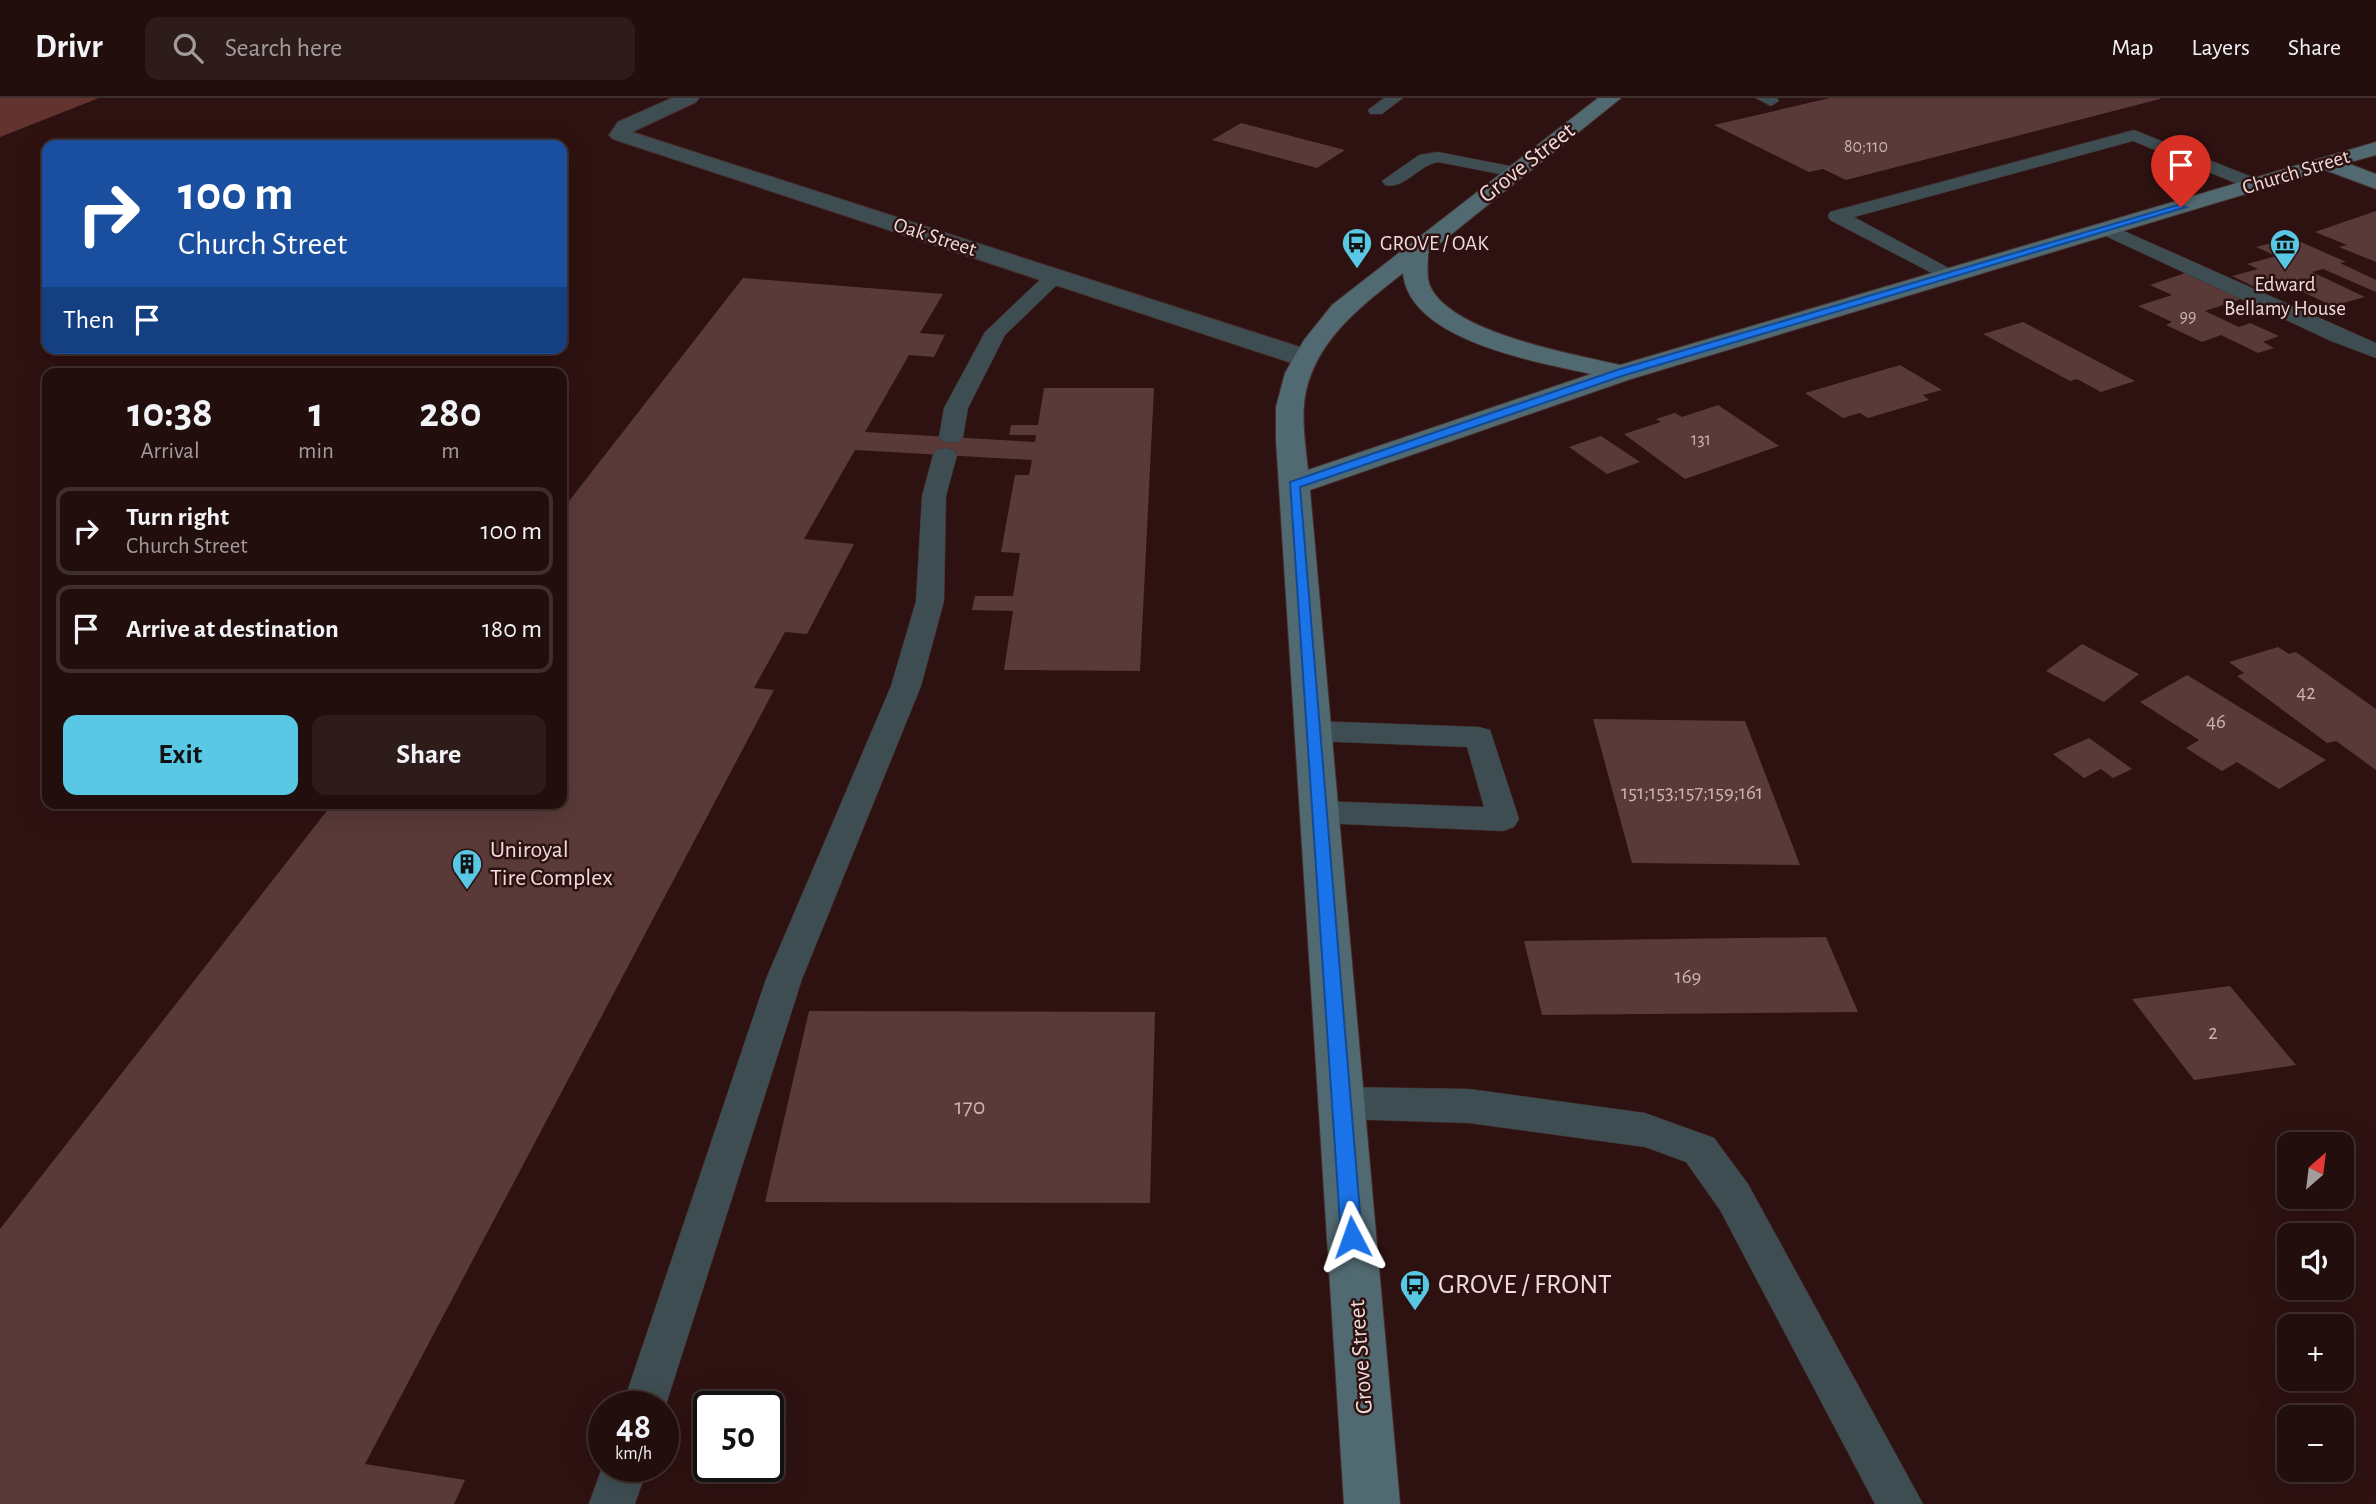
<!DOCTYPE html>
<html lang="en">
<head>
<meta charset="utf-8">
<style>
	body { margin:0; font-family:"Alegreya Sans",sans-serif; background:#2e1c1b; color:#f1f3f6; height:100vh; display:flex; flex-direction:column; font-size:26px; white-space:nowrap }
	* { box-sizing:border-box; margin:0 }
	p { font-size:23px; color:#a29c9d }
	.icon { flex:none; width:38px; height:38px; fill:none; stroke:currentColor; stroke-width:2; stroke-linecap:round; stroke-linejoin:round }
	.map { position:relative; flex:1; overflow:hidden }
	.panel { position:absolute; left:42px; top:270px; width:525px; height:441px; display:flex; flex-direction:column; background:#220e0d; border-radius:14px; box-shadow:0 7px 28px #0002,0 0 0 2px #3f2e2e }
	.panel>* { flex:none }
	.hud { position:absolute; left:42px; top:42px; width:525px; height:214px; border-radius:14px; box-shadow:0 7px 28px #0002,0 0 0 2px #3f2e2e; background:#1a4fa0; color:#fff; overflow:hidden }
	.needle { width:46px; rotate:28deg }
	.controls { position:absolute; left:2277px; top:1034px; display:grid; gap:14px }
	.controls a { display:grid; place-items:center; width:77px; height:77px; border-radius:14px; background:#220e0d; box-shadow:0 7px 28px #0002,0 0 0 2px #3f2e2e; font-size:35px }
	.speed { position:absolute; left:588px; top:1293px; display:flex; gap:14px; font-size:35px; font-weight:700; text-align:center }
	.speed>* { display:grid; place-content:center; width:91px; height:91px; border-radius:50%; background:#220e0d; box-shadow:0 7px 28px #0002,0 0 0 2px #3f2e2e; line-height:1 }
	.speed small { font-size:18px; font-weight:400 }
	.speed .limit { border:4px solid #111; border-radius:10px; background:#fff; color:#111 }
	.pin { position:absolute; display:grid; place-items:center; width:60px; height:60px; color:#fff; margin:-72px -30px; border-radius:50% 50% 50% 0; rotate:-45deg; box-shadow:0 0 7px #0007 }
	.pin .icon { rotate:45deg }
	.me { position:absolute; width:77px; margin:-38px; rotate:356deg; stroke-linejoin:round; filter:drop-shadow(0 0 5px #0008) }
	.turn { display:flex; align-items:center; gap:24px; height:147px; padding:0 21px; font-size:32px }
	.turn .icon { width:91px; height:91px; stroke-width:2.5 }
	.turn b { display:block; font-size:49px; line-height:60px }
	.then { display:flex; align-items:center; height:66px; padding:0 21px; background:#0003; gap:14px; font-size:26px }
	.eta { display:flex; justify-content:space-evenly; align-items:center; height:119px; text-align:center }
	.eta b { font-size:42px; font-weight:700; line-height:49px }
	.button { display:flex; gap:14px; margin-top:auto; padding:14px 21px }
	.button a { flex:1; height:80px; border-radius:14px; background:#59c8e5; color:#111; font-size:28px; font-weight:700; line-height:80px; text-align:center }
	.button a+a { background:#2e1c1b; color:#f1f3f6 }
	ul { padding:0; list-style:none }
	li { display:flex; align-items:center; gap:21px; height:88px; margin:0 14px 10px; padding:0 7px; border:4px solid #3f2e2e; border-radius:14px }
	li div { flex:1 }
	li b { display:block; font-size:26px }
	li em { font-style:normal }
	header { display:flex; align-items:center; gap:42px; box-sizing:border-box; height:98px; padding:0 35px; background:#220e0d; border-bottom:2px solid #3f2e2e }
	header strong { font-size:33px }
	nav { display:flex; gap:38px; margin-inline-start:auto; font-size:24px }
	.search { width:490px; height:63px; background:#2e1c1b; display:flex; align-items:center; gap:18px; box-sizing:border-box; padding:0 24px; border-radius:14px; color:#a29c9d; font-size:26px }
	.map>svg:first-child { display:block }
	.green { fill:#633330 }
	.building { fill:#593a38 }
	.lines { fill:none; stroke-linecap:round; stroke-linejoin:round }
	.lane-casing { stroke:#482e2d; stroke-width:1 }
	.street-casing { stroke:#482e2d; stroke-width:2 }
	.secondary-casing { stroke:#482e2d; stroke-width:2 }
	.lane { fill:#3e4d52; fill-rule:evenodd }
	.street { fill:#3e4d52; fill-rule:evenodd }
	.secondary { fill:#516970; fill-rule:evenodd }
	.route { fill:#1a73e8; stroke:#114b97; stroke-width:2 }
	.labels { text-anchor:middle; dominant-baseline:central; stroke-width:5; stroke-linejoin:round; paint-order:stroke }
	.far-number-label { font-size:18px; fill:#cab3b1 }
	.far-street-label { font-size:21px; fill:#efdbd9; stroke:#2d1211 }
	.far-poi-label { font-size:21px; fill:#efdbd9; stroke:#2d1211; text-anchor:start }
	.number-label { font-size:21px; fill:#cab3b1 }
	.street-label { font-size:24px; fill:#efdbd9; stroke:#2d1211 }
	.poi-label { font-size:24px; fill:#efdbd9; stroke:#2d1211; text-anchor:start }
	.near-number-label { font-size:24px; fill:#cab3b1 }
	.near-poi-label { font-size:28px; fill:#efdbd9; stroke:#2d1211; text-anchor:start }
</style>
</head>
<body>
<header>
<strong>Drivr</strong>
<div class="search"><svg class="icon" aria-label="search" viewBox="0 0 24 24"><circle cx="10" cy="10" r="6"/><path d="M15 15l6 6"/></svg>Search here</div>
<nav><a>Map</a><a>Layers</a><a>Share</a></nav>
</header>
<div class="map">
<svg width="2376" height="1406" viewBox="0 0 2376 1406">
	<rect width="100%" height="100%" fill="#2d1211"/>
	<!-- green -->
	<path class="green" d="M0 0H99L0 39Z"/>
	<!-- building -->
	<g class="building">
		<path d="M1830 0H2160V1L1846 82 1823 71 1809 74 1714 27Z"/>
		<path d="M1241 25 1345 52 1317 70 1212 42Z"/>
		<path d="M2376 113V164L2339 149 2347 147 2315 134Z"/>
		<path d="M2292 140 2346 164 2340 165 2376 182V194L2323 171 2312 174 2365 199 2332 208 2291 188 2267 195 2232 178 2258 171 2247 166 2276 158 2256 149Z"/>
		<path d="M2185 175 2241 201 2205 213 2239 229 2250 225 2279 238 2263 244 2274 250 2258 255 2221 237 2202 244 2166 227 2172 224 2138 208 2172 197 2150 187Z"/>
		<path d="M743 180 943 196 920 235 945 237 934 259 909 257 865 334 1035 344 1036 337H1009L1011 327H1038L1044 290H1154L1140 573 1004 572 1013 513 972 512 975 498H1013L1020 455 1001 454 1015 377H1029L1032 362 855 352 804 441 854 446 807 536 785 534 754 590 774 592 365 1366 465 1382 454 1406H0V1131L333 705H562V412Z"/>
		<path d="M2023 224 2135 283 2101 294 2077 281 2070 283 1983 236Z"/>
		<path d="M1900 267 1942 292 1923 297 1929 302 1868 320 1860 315 1843 320 1805 295Z"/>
		<path d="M1718 307 1779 348 1685 381 1624 336 1661 324 1656 321 1675 315 1682 319Z"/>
		<path d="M1601 338 1640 364 1607 376 1569 349Z"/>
		<path d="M2082 546 2139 576 2104 604 2046 573Z"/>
		<path d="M2278 549 2289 556 2296 554 2376 611V672L2336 643 2327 645 2237 578 2244 575 2229 564Z"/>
		<path d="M2187 577 2326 662 2279 691 2237 664 2222 673 2186 650 2199 642 2140 604Z"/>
		<path d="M1593 621 1745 623 1800 767 1632 765Z"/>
		<path d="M2089 640 2132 671 2113 680 2101 671 2084 680 2053 656Z"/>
		<path d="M1826 839 1858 914 1542 917 1524 843Z"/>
		<path d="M2230 888 2296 967 2194 982 2132 901Z"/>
		<path d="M809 913 1155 914 1150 1105 765 1104Z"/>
	</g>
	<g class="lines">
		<!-- lane casing -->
		<g class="lane-casing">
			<g id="lane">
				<path d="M1384 0H1403L1382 16H1370L1368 12Z"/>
				<path d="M1756 0H1777L1779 3 1771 8Z"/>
				<path d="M2134 32 2262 83 2265 87 2262 91H2250L2133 43 1854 119 1956 174 1959 178 1956 182 1949 184 1830 122 1828 118 1830 114Z"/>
				<path d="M1438 54 1515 69 1524 74 1515 79 1438 64C1419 67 1404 92 1385 87L1382 83 1419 57Z"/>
				<path d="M2106 125 2376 245V260L2331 243 2099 135 2096 131Z"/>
				<path d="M1054 173 1061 175 1064 179 1061 183 1005 237 968 310 963 339 959 344H943L939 339 944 310 985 234 1047 175Z"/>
				<path d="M945 350 954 352 957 357 946 398 944 503 921 588 802 881 663 1316V1309H622L766 881 891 588 916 503 922 398 933 357 936 352Z"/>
				<path d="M1313 623 1479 629 1490 632 1519 721 1514 729 1503 733 1319 725 1308 722 1303 714 1308 706 1319 703 1484 709 1467 649 1313 643 1302 640 1298 633 1302 626Z"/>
				<path d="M1341 989 1469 991 1645 1015 1714 1040 1748 1086 1923 1406H1875L1720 1112 1686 1064 1645 1049 1469 1025 1341 1021 1328 1017 1322 1005 1328 993Z"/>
				<path d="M604 1364V1368H648L635 1406H589Z"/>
			</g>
		</g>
		<!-- street casing -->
		<g class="street-casing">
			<path id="street" d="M672 0H699L696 4 632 34 1315 254 1318 260 1315 266 1305 268 1295 266 613 41 609 37 618 24Z"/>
		</g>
		<!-- secondary casing -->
		<g class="secondary-casing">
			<path id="secondary" d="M1598 0H1621L1428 155C1428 166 1426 178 1430 188 1451 235 1573 256 1620 267L2376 44V57L2347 65 2376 76V91L2325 72 1631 281 1310 392 1400 1406H1344L1276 342V309L1285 275 1304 242 1332 207ZM1403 175C1409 243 1538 264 1591 276L1308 372C1306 351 1302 328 1304 307 1310 246 1359 210 1403 175Z"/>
		</g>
		<!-- lane -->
		<use href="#lane" class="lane"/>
		<!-- street -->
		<use href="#street" class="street"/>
		<!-- secondary -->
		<use href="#secondary" class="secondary"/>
	</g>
	<!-- route -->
	<path class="route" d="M2178 107 2186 109 1625 277 1300 389 1362 1139 1359 1146 1352 1148 1344 1146 1341 1139 1290 384 1617 272Z"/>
	<!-- icons -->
	<defs>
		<g id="bus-pin" transform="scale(1.575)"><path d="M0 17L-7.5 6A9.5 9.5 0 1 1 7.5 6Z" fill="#59c8e5" stroke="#2d1211"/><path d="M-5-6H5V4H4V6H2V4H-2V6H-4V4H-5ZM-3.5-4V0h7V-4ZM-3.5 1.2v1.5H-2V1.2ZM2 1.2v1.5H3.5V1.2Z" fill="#111"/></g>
		<g id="museum-pin" transform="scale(1.575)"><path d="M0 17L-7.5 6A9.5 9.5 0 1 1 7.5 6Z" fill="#59c8e5" stroke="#2d1211"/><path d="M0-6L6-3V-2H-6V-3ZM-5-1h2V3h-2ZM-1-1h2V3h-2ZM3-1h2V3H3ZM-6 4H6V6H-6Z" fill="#111"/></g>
		<g id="building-pin" transform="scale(1.575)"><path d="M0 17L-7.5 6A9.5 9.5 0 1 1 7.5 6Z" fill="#59c8e5" stroke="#2d1211"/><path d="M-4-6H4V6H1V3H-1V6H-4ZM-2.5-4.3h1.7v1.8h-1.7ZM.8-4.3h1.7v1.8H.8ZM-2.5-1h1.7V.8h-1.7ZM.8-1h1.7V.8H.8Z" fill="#111"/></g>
	</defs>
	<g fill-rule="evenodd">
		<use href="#bus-pin" x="1357" y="145"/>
		<use href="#museum-pin" x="2285" y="146"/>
		<use href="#building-pin" x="467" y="766"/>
		<use href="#bus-pin" x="1415" y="1187"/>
	</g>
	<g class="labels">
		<!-- far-number labels -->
		<g class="far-number-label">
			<text x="1866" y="49">80;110</text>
			<text x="2188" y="219">99</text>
			<text x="1701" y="342">131</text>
		</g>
		<!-- far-street labels -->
		<g class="far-street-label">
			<text transform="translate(2296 74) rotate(-17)">Church Street</text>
			<text transform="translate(935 139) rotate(18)">Oak Street</text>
		</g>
		<!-- far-poi labels -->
		<g class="far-poi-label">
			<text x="1380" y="145">GROVE / OAK</text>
			<text x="2285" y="186" text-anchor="middle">Edward<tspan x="2285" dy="24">Bellamy House</tspan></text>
		</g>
		<!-- number labels -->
		<g class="number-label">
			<text x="2306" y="594">42</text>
			<text x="2216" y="623">46</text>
			<text x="1692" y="694">151;153;157;159;161</text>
			<text x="1688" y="878">169</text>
			<text x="2213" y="934">2</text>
		</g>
		<!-- street labels -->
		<g class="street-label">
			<text transform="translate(1527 65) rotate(-38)">Grove Street</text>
			<text transform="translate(1361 1259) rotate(-94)">Grove Street</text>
		</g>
		<!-- poi labels -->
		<g class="poi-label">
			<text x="490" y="752">Uniroyal<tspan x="490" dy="28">Tire Complex</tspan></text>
		</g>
		<!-- near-number labels -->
		<g class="near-number-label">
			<text x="970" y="1009">170</text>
		</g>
		<!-- near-poi labels -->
		<g class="near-poi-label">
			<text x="1438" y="1187">GROVE / FRONT</text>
		</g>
	</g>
</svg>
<div class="controls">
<a><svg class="needle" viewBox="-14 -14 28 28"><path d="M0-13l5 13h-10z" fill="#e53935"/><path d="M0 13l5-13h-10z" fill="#a29c9d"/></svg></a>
<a><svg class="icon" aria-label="sound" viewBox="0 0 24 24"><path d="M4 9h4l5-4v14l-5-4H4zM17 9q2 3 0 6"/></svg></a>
<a>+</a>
<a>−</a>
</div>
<div class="speed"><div>48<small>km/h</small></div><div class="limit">50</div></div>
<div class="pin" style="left:2181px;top:109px;background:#d93025"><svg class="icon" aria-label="arrive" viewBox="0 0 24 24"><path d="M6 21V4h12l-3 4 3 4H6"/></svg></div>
<svg class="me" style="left:1352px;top:1139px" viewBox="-20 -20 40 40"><path d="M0-17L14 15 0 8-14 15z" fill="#1a73e8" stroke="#fff" stroke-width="4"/></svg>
<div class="hud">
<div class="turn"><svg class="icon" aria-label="right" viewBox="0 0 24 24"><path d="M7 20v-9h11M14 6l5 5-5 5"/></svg><div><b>100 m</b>Church Street</div></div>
<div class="then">Then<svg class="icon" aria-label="arrive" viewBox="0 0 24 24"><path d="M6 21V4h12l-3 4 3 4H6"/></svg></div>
</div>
<section class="panel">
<div class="eta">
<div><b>10:38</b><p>Arrival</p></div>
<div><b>1</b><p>min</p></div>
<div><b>280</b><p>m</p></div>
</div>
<ul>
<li><svg class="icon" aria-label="right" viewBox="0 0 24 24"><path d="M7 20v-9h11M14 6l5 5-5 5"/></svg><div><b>Turn right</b><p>Church Street</p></div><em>100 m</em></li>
<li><svg class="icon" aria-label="arrive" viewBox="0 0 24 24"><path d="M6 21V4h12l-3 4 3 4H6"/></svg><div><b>Arrive at destination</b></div><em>180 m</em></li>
</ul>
<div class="button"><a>Exit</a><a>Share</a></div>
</section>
</div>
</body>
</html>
